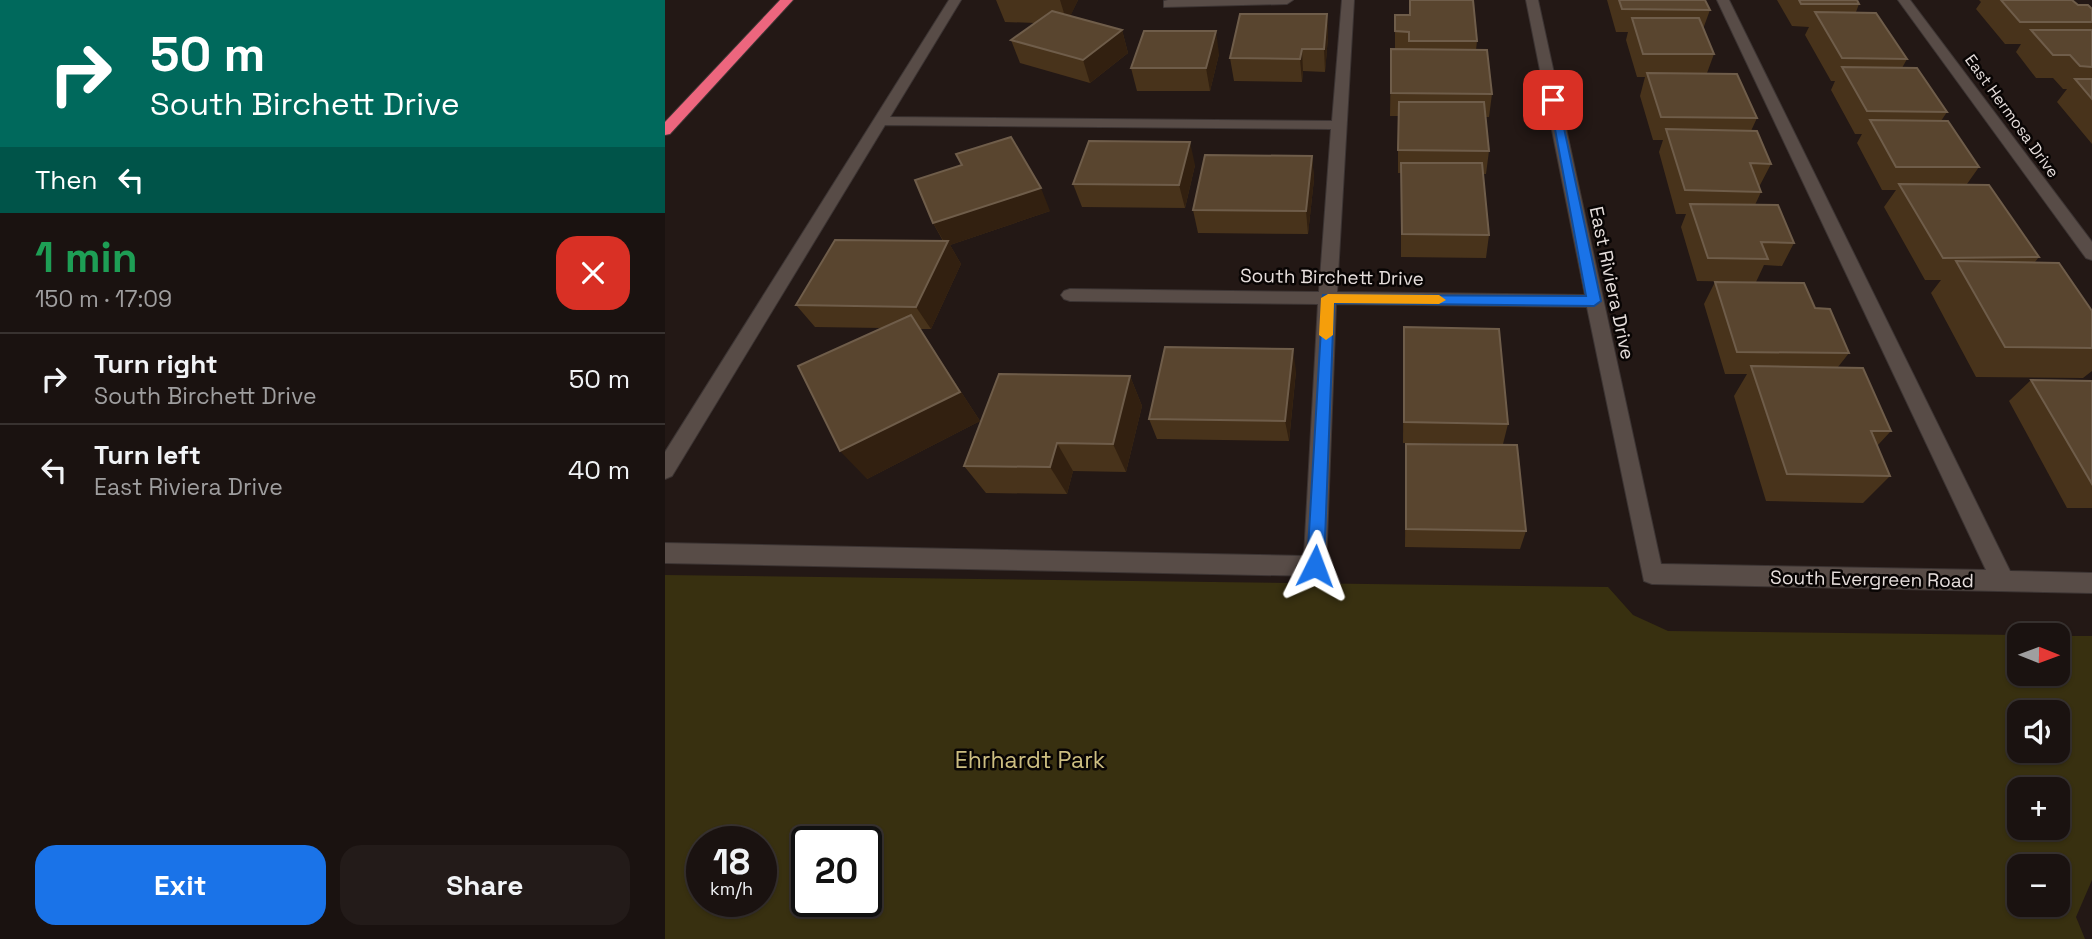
<!DOCTYPE html>
<html lang="en">
<head>
<meta charset="utf-8">
<style>
	body { margin:0; font-family:"Space Grotesk",sans-serif; background:#231b19; color:#f1f3f6; height:100vh; display:flex; flex-direction:column; font-size:26px; white-space:nowrap }
	* { box-sizing:border-box; margin:0 }
	p { font-size:23px; color:#9f9e9f }
	.icon { flex:none; width:38px; height:38px; fill:none; stroke:currentColor; stroke-width:2; stroke-linecap:round; stroke-linejoin:round }
	.map { position:relative; flex:1; overflow:hidden }
	.details { display:flex; flex-direction:column; background:#1a1210; width:665px }
	.details>* { flex:none }
	.hud { background:#00695c; color:#fff; overflow:hidden }
	.needle { width:46px; rotate:91deg }
	.fabs { position:absolute; left:1342px; top:623px; display:grid; gap:14px }
	.fabs a { display:grid; place-items:center; width:63px; height:63px; border-radius:14px; background:#1a1210; box-shadow:0 2px 5px #0004,0 0 0 2px #383230; font-size:35px }
	.speed { position:absolute; left:21px; top:826px; display:flex; gap:14px; font-size:35px; font-weight:700; text-align:center }
	.speed>* { display:grid; place-content:center; width:91px; height:91px; border-radius:50%; background:#1a1210; box-shadow:0 2px 5px #0004,0 0 0 2px #383230; line-height:1 }
	.speed small { font-size:18px; font-weight:400 }
	.speed .limit { border:4px solid #111; border-radius:10px; background:#fff; color:#111 }
	.pin { position:absolute; display:grid; place-items:center; width:60px; height:60px; color:#fff; margin:-30px; border-radius:14px; box-shadow:0 4px 10px #0006 }
	.me { position:absolute; width:77px; margin:-38px; rotate:3deg; stroke-linejoin:round; filter:drop-shadow(0 0 5px #0008) }
	.turn { display:flex; align-items:center; gap:24px; height:147px; padding:0 35px; font-size:32px }
	.turn .icon { width:91px; height:91px; stroke-width:2.5 }
	.turn b { display:block; font-size:49px; line-height:60px }
	.then { display:flex; align-items:center; height:66px; padding:0 35px; background:#0003; gap:14px; font-size:26px }
	.round { display:grid; place-items:center; flex:none; width:74px; height:74px; border-radius:21px; background:#231b19 }
	.head { display:flex; align-items:center; justify-content:space-between; height:119px; padding:0 35px }
	h1 { font-size:42px; font-weight:800; line-height:52px; color:#1e9e55 }
	.cta { display:flex; gap:14px; margin-top:auto; padding:14px 35px }
	.cta a { flex:1; height:80px; border-radius:21px; background:#1a73e8; color:#fff; font-size:28px; font-weight:800; line-height:80px; text-align:center }
	.cta a+a { background:#231b19; color:#f1f3f6 }
	ul { padding:0; list-style:none }
	li { display:flex; align-items:center; gap:21px; height:91px; padding:0 35px; border-top:2px solid #383230 }
	li div { flex:1 }
	li b { display:block; font-size:26px }
	li em { font-style:normal }
	main { display:flex; flex:1; min-height:0 }
	.map>svg:first-child { display:block }
	.green { fill:#383010; fill-rule:evenodd }
	.lines { fill:none; stroke-linecap:round; stroke-linejoin:round }
	.minor-casing { stroke:#3c3433; stroke-width:2 }
	.highway-casing { stroke:#3c3433; stroke-width:2 }
	.minor { fill:#584c47; fill-rule:evenodd }
	.highway { fill:#ed667e; fill-rule:evenodd }
	.wall { fill:#48331b }
	.shaded-wall { fill:#322010 }
	.building { fill:#59452f; stroke:#6f5d4a; stroke-width:2 }
	.route { fill:#1a73e8; stroke:#114b97; stroke-width:2 }
	.slow { fill:#f59e0b }
	.labels { text-anchor:middle; dominant-baseline:central; stroke-width:5; stroke-linejoin:round; paint-order:stroke }
	.far-street-label { font-size:16px; fill:#e6dedc; stroke:#090504 }
	.street-label { font-size:19px; fill:#e6dedc; stroke:#090504 }
	.near-park-label { font-size:23px; fill:#cdbe81; stroke:#090504 }
</style>
</head>
<body>
<main>
<section class="details">
<div class="hud">
<div class="turn"><svg class="icon" aria-label="right" viewBox="0 0 24 24"><path d="M7 20v-9h11M14 6l5 5-5 5"/></svg><div><b>50 m</b>South Birchett Drive</div></div>
<div class="then">Then<svg class="icon" aria-label="left" viewBox="0 0 24 24"><path d="M17 20v-9H6M10 6l-5 5 5 5"/></svg></div>
</div>
<div class="head"><div><h1>1 min</h1><p>150 m · 17:09</p></div><a class="round" style="background:#d93025;color:#fff"><svg class="icon" aria-label="close" viewBox="0 0 24 24"><path d="M6 6l12 12M18 6L6 18"/></svg></a></div>
<ul>
<li><svg class="icon" aria-label="right" viewBox="0 0 24 24"><path d="M7 20v-9h11M14 6l5 5-5 5"/></svg><div><b>Turn right</b><p>South Birchett Drive</p></div><em>50 m</em></li>
<li><svg class="icon" aria-label="left" viewBox="0 0 24 24"><path d="M17 20v-9H6M10 6l-5 5 5 5"/></svg><div><b>Turn left</b><p>East Riviera Drive</p></div><em>40 m</em></li>
</ul>
<div class="cta"><a>Exit</a><a>Share</a></div>
</section>
<div class="map">
<svg width="1427" height="939" viewBox="0 0 1427 939">
	<rect width="100%" height="100%" fill="#231815"/>
	<!-- green -->
	<path class="green" d="M0 575 943 587 968 615 1003 631 1354 635V674H1393V636H1427V880L1411 917 1420 939H0ZM1354 712H1393V751H1354ZM1354 789H1393V828H1354ZM37 842H96V901H37ZM142 842H201V901H142ZM1354 866H1393V905H1354Z"/>
	<g class="lines">
		<!-- minor casing -->
		<g class="minor-casing">
			<g id="minor">
				<path d="M284 0H296L225 117 667 121 677 0H689L672 292 920 295 861 0H873L996 564 1321 570 1052 0H1064L1345 571 1427 573V593L987 584 979 581 922 307 671 304 661 566 658 573 650 576 0 563V543L639 556 653 304 405 301 399 299 396 295 399 291 405 289 654 292 666 129 220 125 7 476 0 479V452Z"/>
				<path d="M503 0H628L622 4 499 7V1Z"/>
				<path d="M1233 0H1245L1427 242V260L1421 258Z"/>
			</g>
		</g>
		<!-- highway casing -->
		<g class="highway-casing">
			<path id="highway" d="M115 0H128L5 134 0 135V122Z"/>
		</g>
		<!-- minor -->
		<use href="#minor" class="minor"/>
		<!-- highway -->
		<use href="#highway" class="highway"/>
	</g>
	<!-- wall -->
	<g class="wall">
		<path d="M331 0H413L405 16 457 30 463 53 425 83 355 63 346 40 371 23 340 22Z"/>
		<path d="M744 0 812 41 811 50 827 94 824 117H821L824 151 821 174H818L824 235 821 258 736 257V173H733V116H725L726 49H730V15H744Z"/>
		<path d="M942 0H1040L1045 10 1038 29 1049 54 1042 73 1092 118 1086 131 1106 164 1094 187 1096 192 1090 205 1129 243 1117 266 1099 265 1091 282 1032 281 1016 227 1021 214H1011L994 152 998 140H988L975 96 980 77H972L961 40 963 32H951Z"/>
		<path d="M1112 0H1192L1194 4 1191 12 1242 59 1237 68 1282 112 1276 121 1314 167 1302 184 1374 257 1370 262 1427 311V371L1418 378 1311 377 1266 293 1276 280H1260L1219 207 1231 190H1217L1192 143 1197 134H1190L1166 90 1170 81H1166L1140 35 1144 27 1127 26Z"/>
		<path d="M1314 0H1407L1413 5 1427 9V144L1392 102 1402 89H1398L1388 78H1371L1351 52 1356 44H1340L1311 9 1316 2Z"/>
		<path d="M662 14 663 37 660 72 638 71 637 82 569 81 565 58Z"/>
		<path d="M554 54 545 91H472L466 68Z"/>
		<path d="M647 156 649 179 643 234 533 233 528 210Z"/>
		<path d="M297 165 385 211 285 245 296 264 266 329H255L315 421 202 479 217 328 150 327 131 305 278 241 268 223Z"/>
		<path d="M530 165 520 208 417 207 408 184Z"/>
		<path d="M1050 282 1150 308 1184 353 1173 367 1226 431 1212 446 1225 476 1198 503 1101 501 1069 396 1082 374H1060L1039 304Z"/>
		<path d="M739 327 843 424 838 444 738 443Z"/>
		<path d="M631 371 624 441 492 439 484 419Z"/>
		<path d="M465 376 477 406 461 472 408 471 402 494 321 493 299 466Z"/>
		<path d="M1366 380 1427 381V508H1402L1344 401Z"/>
		<path d="M741 444 861 531 855 549 740 547Z"/>
	</g>
	<!-- shaded-wall -->
	<g class="shaded-wall">
		<path d="M395 0H413L402 23Z"/>
		<path d="M662 14 663 37 660 72 659 49Z"/>
		<path d="M457 30 463 53 425 83 418 60Z"/>
		<path d="M551 31 554 54 545 91 541 68Z"/>
		<path d="M637 49 638 71 637 82 635 59Z"/>
		<path d="M525 142 530 165 520 208 514 185Z"/>
		<path d="M647 156 649 179 643 234 641 211Z"/>
		<path d="M376 188 385 211 285 245 296 264 266 329 251 307 281 245 268 223Z"/>
		<path d="M246 315 315 421 202 479 175 451Z"/>
		<path d="M628 349 631 371 624 441 620 421Z"/>
		<path d="M465 376 477 406 461 472 448 444Z"/>
		<path d="M392 443 408 471 402 494 385 467Z"/>
	</g>
	<!-- building -->
	<g class="building">
		<path d="M745 0H808L812 41H744V32L730 31V15H745Z"/>
		<path d="M954 0H1040L1045 10 957 9Z"/>
		<path d="M1134 0H1192L1194 4H1136Z"/>
		<path d="M1336 0H1407L1413 5H1423L1427 9V22H1355Z"/>
		<path d="M387 11 457 30 418 60 346 40Z"/>
		<path d="M1150 12 1211 13 1242 59 1177 58Z"/>
		<path d="M575 14H662L659 49H637L635 59 565 58Z"/>
		<path d="M967 18H1034L1049 54H978Z"/>
		<path d="M1366 30H1427V67L1415 66 1405 55H1388Z"/>
		<path d="M479 31H551L541 68H466Z"/>
		<path d="M726 49 822 50 827 94 726 93Z"/>
		<path d="M1177 67 1252 68 1282 112 1202 111Z"/>
		<path d="M982 73 1072 74 1092 118 996 117Z"/>
		<path d="M1410 79H1427V99Z"/>
		<path d="M734 102H819L824 151 733 150Z"/>
		<path d="M1205 120 1283 121 1314 167H1231Z"/>
		<path d="M1001 129 1092 131 1106 164 1085 163 1096 192 1020 190Z"/>
		<path d="M346 137 376 188 268 223 250 180 297 165 291 154Z"/>
		<path d="M424 141 525 142 514 185 408 184Z"/>
		<path d="M540 155 647 156 641 211 528 210Z"/>
		<path d="M736 163H817L824 235 737 234Z"/>
		<path d="M1234 184 1324 185 1374 257 1278 258Z"/>
		<path d="M1025 204 1113 205 1129 243 1096 242 1103 259 1043 258Z"/>
		<path d="M170 240 283 241 251 307 131 305Z"/>
		<path d="M1291 261 1394 263 1427 311V348L1340 347Z"/>
		<path d="M1050 282 1139 283 1150 308 1165 309 1184 353 1072 352Z"/>
		<path d="M246 315 295 392 175 451 133 366Z"/>
		<path d="M739 327 834 329 843 424 739 422Z"/>
		<path d="M500 347 628 349 620 421 484 419Z"/>
		<path d="M1086 366 1198 368 1226 431H1206L1225 476 1122 474Z"/>
		<path d="M334 374 465 376 448 444 392 443 385 467 299 466Z"/>
		<path d="M1366 380 1427 381V484Z"/>
		<path d="M741 444 852 445 861 531 741 529Z"/>
	</g>
	<!-- route -->
	<path class="route" d="M884 97 893 100 936 301 929 306 669 303 659 566 656 572 650 574 644 572 642 566 658 295 921 296Z"/>
	<!-- slow -->
	<path class="slow" d="M663 294 774 295 781 300 774 304 669 303 668 335 661 340 654 335 656 298Z"/>
	<g class="labels">
		<!-- far-street labels -->
		<g class="far-street-label">
			<text transform="translate(1347 116) rotate(54)">East Hermosa Drive</text>
		</g>
		<!-- street labels -->
		<g class="street-label">
			<text transform="translate(667 277) rotate(1)">South Birchett Drive</text>
			<text transform="translate(947 283) rotate(78)">East Riviera Drive</text>
			<text transform="translate(1207 579) rotate(1)">South Evergreen Road</text>
		</g>
		<!-- near-park labels -->
		<g class="near-park-label">
			<text x="365" y="760">Ehrhardt Park</text>
		</g>
	</g>
</svg>
<div class="fabs">
<a><svg class="needle" viewBox="-14 -14 28 28"><path d="M0-13l5 13h-10z" fill="#e53935"/><path d="M0 13l5-13h-10z" fill="#9f9e9f"/></svg></a>
<a><svg class="icon" aria-label="sound" viewBox="0 0 24 24"><path d="M4 9h4l5-4v14l-5-4H4zM17 9q2 3 0 6"/></svg></a>
<a>+</a>
<a>−</a>
</div>
<div class="speed"><div>18<small>km/h</small></div><div class="limit">20</div></div>
<div class="pin" style="left:888px;top:100px;background:#d93025"><svg class="icon" aria-label="arrive" viewBox="0 0 24 24"><path d="M6 21V4h12l-3 4 3 4H6"/></svg></div>
<svg class="me" style="left:650px;top:566px" viewBox="-20 -20 40 40"><path d="M0-17L14 15 0 8-14 15z" fill="#1a73e8" stroke="#fff" stroke-width="4"/></svg>
</div>
</main>
</body>
</html>
